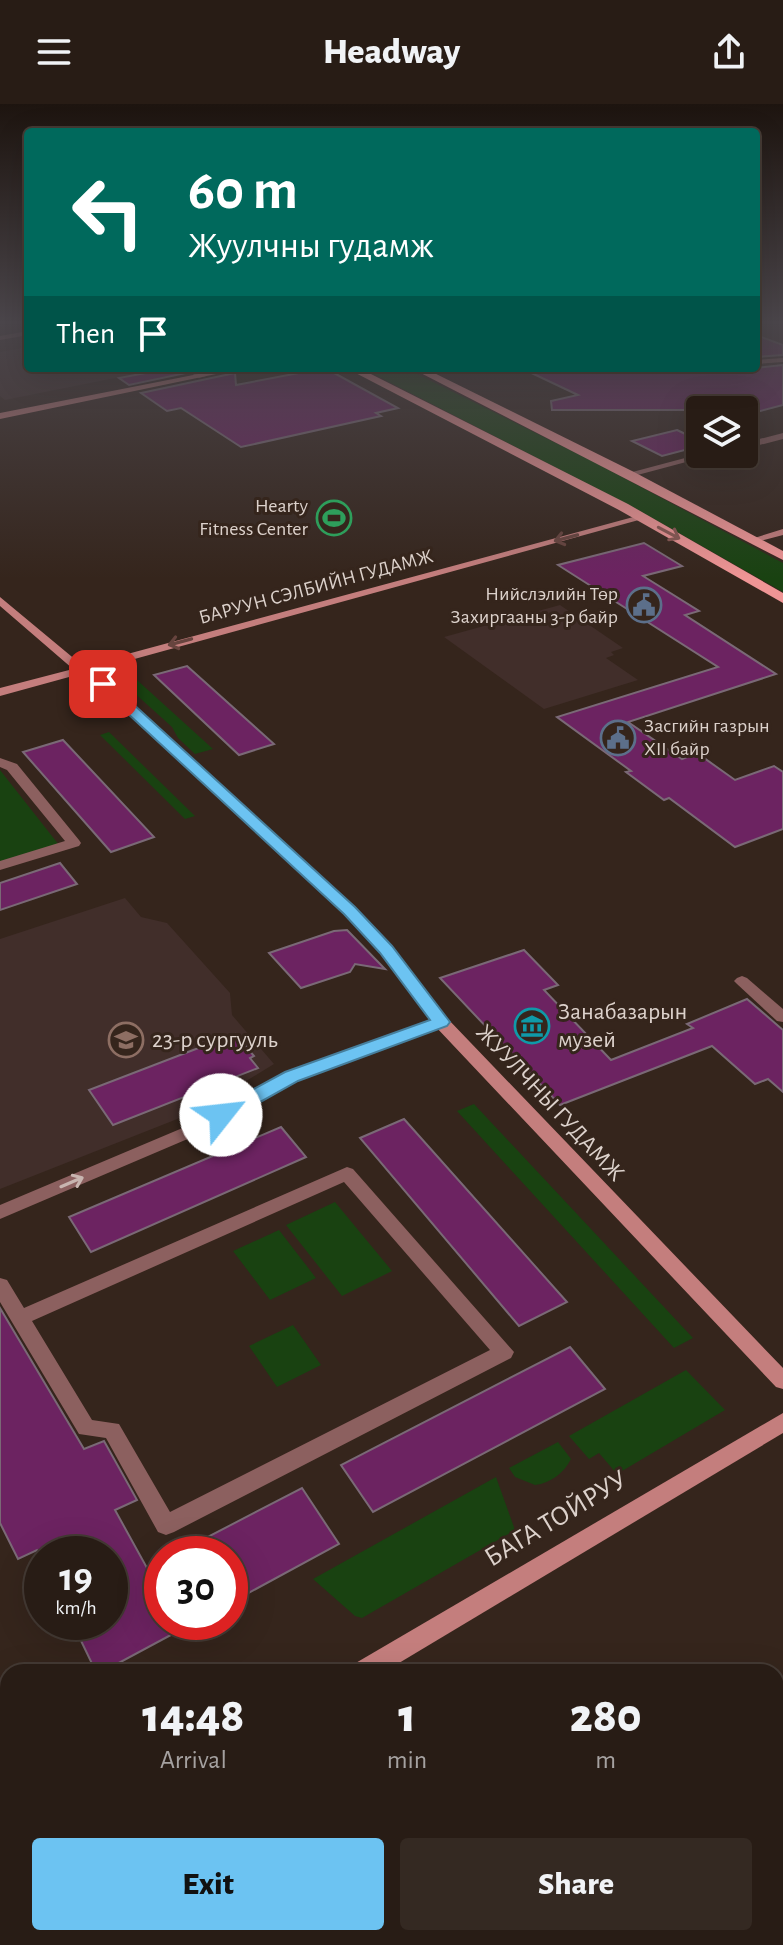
<!DOCTYPE html>
<html lang="en">
<head>
<meta charset="utf-8">
<style>
	body { margin:0; font-family:"Alegreya Sans",sans-serif; background:#342922; color:#f1f3f6; height:100vh; display:flex; flex-direction:column; font-size:30px; white-space:nowrap }
	* { box-sizing:border-box; margin:0 }
	p { font-size:26px; color:#a5a1a0 }
	.icon { flex:none; width:44px; height:44px; fill:none; stroke:currentColor; stroke-width:2; stroke-linecap:round; stroke-linejoin:round }
	.map { position:relative; flex:1; overflow:hidden }
	.drawer { position:absolute; left:0px; top:1560px; width:784px; height:282px; display:flex; flex-direction:column; background:#281c15; border-radius:24px 24px 0 0; box-shadow:0 8px 32px #0002,0 0 0 2px #443a34 }
	.drawer>* { flex:none }
	.hud { position:absolute; left:24px; top:24px; width:736px; height:244px; border-radius:8px; box-shadow:0 8px 32px #0002,0 0 0 2px #443a34; background:#00695c; color:#fff; overflow:hidden }
	.fabs { position:absolute; left:686px; top:292px; display:grid; gap:16px }
	.fabs a { display:grid; place-items:center; width:72px; height:72px; border-radius:8px; background:#281c15; box-shadow:0 8px 32px #0002,0 0 0 2px #443a34; font-size:40px }
	.speed { position:absolute; left:24px; top:1432px; display:flex; gap:16px; font-size:40px; font-weight:700; text-align:center }
	.speed>* { display:grid; place-content:center; width:104px; height:104px; border-radius:50%; background:#281c15; box-shadow:0 8px 32px #0002,0 0 0 2px #443a34; line-height:1 }
	.speed small { font-size:20px; font-weight:400 }
	.speed .limit { border:12px solid #d22; background:#fff; color:#111 }
	.pin { position:absolute; display:grid; place-items:center; width:68px; height:68px; color:#fff; margin:-34px; border-radius:16px; box-shadow:0 4px 12px #0006 }
	.me { position:absolute; width:88px; margin:-44px; rotate:61deg; stroke-linejoin:round; filter:drop-shadow(0 0 6px #0008) }
	.turn { display:flex; align-items:center; gap:28px; height:168px; padding:0 32px; font-size:36px }
	.turn .icon { width:104px; height:104px; stroke-width:2.5 }
	.turn b { display:block; font-size:56px; line-height:68px }
	.then { display:flex; align-items:center; height:76px; padding:0 32px; background:#0003; gap:16px; font-size:30px }
	.eta { display:flex; justify-content:space-evenly; align-items:center; height:136px; text-align:center }
	.eta b { font-size:48px; font-weight:800; line-height:56px }
	.primary-button { display:flex; gap:16px; margin-top:auto; padding:16px 32px }
	.primary-button a { flex:1; height:92px; border-radius:8px; background:#6cc3f2; color:#111; font-size:32px; font-weight:800; line-height:92px; text-align:center }
	.primary-button a+a { background:#342922; color:#f1f3f6 }
	header { display:flex; justify-content:space-between; align-items:center; height:104px; padding:0 32px; background:#281c15; font-size:36px; font-weight:800 }
	.map>svg:first-child { display:block }
	.education { fill:#412e2a }
	.green { fill:#194211 }
	.building { fill:#6c2361; stroke:#7a6976; stroke-width:2 }
	.lines { fill:none; stroke-linecap:round; stroke-linejoin:round }
	.minor { fill:#8c605f; fill-rule:evenodd }
	.secondary { fill:#c47e7d; fill-rule:evenodd }
	.primary { fill:#ef9595; fill-rule:evenodd }
	.oneway { stroke:#895752 }
	.oneway2 { stroke:#67443e }
	.oneway3 { stroke:#c8b5b0 }
	.route { fill:#6cc3f2; stroke:#467f9d; stroke-width:2 }
	.labels { text-anchor:middle; dominant-baseline:central; stroke-width:6; stroke-linejoin:round; paint-order:stroke }
	.far-poi-label { font-size:20px; fill:#dcd1cb; stroke:#35251c; text-anchor:end }
	.far-street-label { font-size:20px; fill:#dcd1cb; stroke:#35251c }
	.poi-label { font-size:24px; fill:#dcd1cb; stroke:#35251c; text-anchor:start }
	.street-label { font-size:24px; fill:#dcd1cb; stroke:#35251c }
	.near-street-label { font-size:28px; fill:#dcd1cb; stroke:#35251c }
</style>
</head>
<body>
<header><svg class="icon" aria-label="menu" viewBox="0 0 24 24"><path d="M4 6h16M4 12h16M4 18h16"/></svg>Headway<svg class="icon" aria-label="share" viewBox="0 0 24 24"><path d="M12 15V3M7 8l5-5 5 5M5 13v7h14v-7"/></svg></header>
<div class="map">
<svg width="783" height="1841" viewBox="0 0 783 1841">
	<rect width="100%" height="100%" fill="#35251c"/>
	<!-- education -->
	<g class="education">
		<path d="M28 243V264H139L145 268 5 296 0 292V248Z"/>
		<path d="M560 501 623 544 611 548 614 551 606 554 638 576 544 605 444 533Z"/>
		<path d="M125 794 141 813 167 819 230 889 232 911 274 960 195 1008 0 1085V835Z"/>
	</g>
	<!-- green -->
	<g class="green">
		<path d="M362 264H405L594 358 783 459V488L633 403Z"/>
		<path d="M128 575 137 576 213 645 195 650 178 634 172 623 121 577Z"/>
		<path d="M109 628 195 712 185 715 100 631Z"/>
		<path d="M0 666 59 741 0 759Z"/>
		<path d="M474 1000 693 1234 674 1244 457 1007Z"/>
		<path d="M335 1098 392 1167 342 1192 286 1121Z"/>
		<path d="M279 1126 316 1174 270 1196 233 1147Z"/>
		<path d="M293 1221 321 1261 277 1283 249 1242Z"/>
		<path d="M686 1266 725 1306 617 1370 599 1349 589 1355 569 1332Z"/>
		<path d="M558 1338 571 1355C564 1369 551 1379 535 1381L515 1373 509 1364Z"/>
		<path d="M496 1373 515 1426 362 1514 355 1512 313 1475Z"/>
	</g>
	<!-- building -->
	<g class="building">
		<path d="M756 231 783 241V251L756 253Z"/>
		<path d="M783 261V301L745 311 744 306H552L551 297 578 291 521 264H756Z"/>
		<path d="M172 264H180L186 269 129 281 119 274Z"/>
		<path d="M325 264 398 304 376 309 381 312 241 343 181 304 167 307 141 289 235 269 236 281Z"/>
		<path d="M677 326 700 337V342L662 352 632 337Z"/>
		<path d="M644 439 682 462 643 472 699 507 685 511 776 570 628 618 682 655 697 649 735 676 774 662 783 668V725L735 743 669 694 664 696 626 668 631 667 557 613 718 563 558 461Z"/>
		<path d="M187 562 274 640 239 651 154 571Z"/>
		<path d="M63 636 154 733 111 748 23 648Z"/>
		<path d="M60 759 77 780 0 806V779Z"/>
		<path d="M347 826 385 865 355 860 350 868 301 884 269 849 334 827Z"/>
		<path d="M524 846 558 881 544 886 611 956 693 924 687 920 747 895 783 926V988L768 975 755 980 712 942 560 1001 440 874Z"/>
		<path d="M235 930 254 952 250 954 258 964 113 1021 89 986Z"/>
		<path d="M404 1015 567 1198 519 1222 360 1034Z"/>
		<path d="M281 1023 306 1053 91 1148 69 1113Z"/>
		<path d="M0 1204 84 1345 104 1337 137 1396 115 1406 147 1464 162 1457V1518H195L102 1568H96L72 1518H110V1450H39L37 1446 18 1455 0 1419Z"/>
		<path d="M570 1243 605 1285 373 1408 341 1361Z"/>
		<path d="M302 1384 339 1440 230 1499V1450H175Z"/>
	</g>
	<g class="lines">
		<!-- minor -->
		<g class="minor">
			<path d="M28 227V231L0 236V232Z"/>
			<path d="M783 254V258L756 260V256Z"/>
			<path d="M183 264H193L206 272 199 274Z"/>
			<path d="M783 329V335L744 345V339Z"/>
			<path d="M700 350H716L630 373 625 370Z"/>
			<path d="M0 654 17 660 79 736 81 739 79 742 0 766V757L65 737 7 666 0 663Z"/>
			<path d="M742 872 747 874 783 905V918L777 917 737 880 734 877 737 874Z"/>
			<path d="M441 913 447 914 449 918 447 922 298 976 204 1028 0 1115V1101L192 1020 286 968Z"/>
			<path d="M347 1063 353 1065 514 1248 511 1254 174 1428 166 1431 158 1428 106 1334 79 1330 0 1198V1174L7 1176 24 1204ZM344 1078 490 1246 170 1408 119 1320 92 1316 32 1217Z"/>
			<path d="M0 1597 8 1600V1639L0 1636Z"/>
		</g>
		<!-- secondary -->
		<g class="secondary">
			<path d="M229 264H245L0 315V309Z"/>
			<path d="M637 412 646 414 91 567 107 577 355 804 391 842 447 914 783 1264V1285L776 1283 435 922 381 848 345 810 99 583 80 570 0 592V584L73 565 0 502V493L83 562Z"/>
			<path d="M783 425V431L753 439 748 436Z"/>
			<path d="M783 1309V1329L384 1568H350L354 1560Z"/>
			<path d="M8 1765V1792L0 1795V1768Z"/>
		</g>
		<!-- primary -->
		<g class="primary">
			<path d="M346 264H359L628 400 783 489V499L619 406Z"/>
			<path d="M411 264H424L634 368 783 447V456Z"/>
		</g>
	</g>
	<!-- one-way arrows -->
	<defs><path id="oneway-shaft" d="M-6 0H5M1.5-3L5.5 0L1.5 3" fill="none" stroke-width="1.6" stroke-linecap="round" stroke-linejoin="round" transform="scale(2)"/></defs>
	<use class="oneway" href="#oneway-shaft" transform="translate(669 429) rotate(28)"/>
	<g class="oneway2">
		<use href="#oneway-shaft" transform="translate(566 434) rotate(165)"/>
		<use href="#oneway-shaft" transform="translate(180 538) rotate(165)"/>
	</g>
	<use class="oneway3" href="#oneway-shaft" transform="translate(72 1078) rotate(-23)"/>
	<!-- sky -->
	<linearGradient id="sky" x2="0" y2="1"><stop stop-color="#1d140f"/><stop offset="0.46" stop-color="#4b464b"/><stop offset="1" stop-color="#4b464b" stop-opacity="0"/></linearGradient>
	<rect width="783" height="475" fill="url(#sky)"/>
	<!-- route -->
	<path class="route" d="M98 577H108L355 803 392 842 447 914 450 918 447 922 298 977 228 1016H215L212 1011 215 1006 285 968 430 916 380 849 344 810 98 582Z"/>
	<!-- icons -->
	<defs>
		<g id="stadium-ring" transform="scale(1.8)"><circle r="9.5" fill="#35251c" stroke="#2e9e5b" stroke-width="1.5"/><path d="M0-5a6.5 5 0 1 0 0 10a6.5 5 0 1 0 0-10ZM-3.5-1.8h7v3.6h-7Z" fill="#2e9e5b"/></g>
		<g id="civic-ring" transform="scale(1.8)"><circle r="9.5" fill="#35251c" stroke="#5c6f8a" stroke-width="1.5"/><path d="M-.6-6.5H3V-4.5H.6V-3L4-1V1h2V6H-6V1h2V-1L-.6-3ZM-1.2 2.5V6h2.4V2.5Z" fill="#5c6f8a"/></g>
		<g id="museum-ring" transform="scale(1.8)"><circle r="9.5" fill="#35251c" stroke="#0f9aa8" stroke-width="1.5"/><path d="M0-6L6-3V-2H-6V-3ZM-5-1h2V3h-2ZM-1-1h2V3h-2ZM3-1h2V3H3ZM-6 4H6V6H-6Z" fill="#0f9aa8"/></g>
		<g id="school-ring" transform="scale(1.8)"><circle r="9.5" fill="#35251c" stroke="#8d6e63" stroke-width="1.5"/><path d="M0-5L7-2L0 1L-7-2ZM-4 1L0 2.5L4 1V4Q0 6-4 4Z" fill="#8d6e63"/></g>
	</defs>
	<g fill-rule="evenodd">
		<use href="#stadium-ring" x="334" y="414"/>
		<use href="#civic-ring" x="644" y="501"/>
		<use href="#civic-ring" x="618" y="634"/>
		<use href="#museum-ring" x="532" y="922"/>
		<use href="#school-ring" x="126" y="936"/>
	</g>
	<g class="labels">
		<!-- far-poi labels -->
		<g class="far-poi-label">
			<text x="308" y="402">Hearty<tspan x="308" dy="23">Fitness Center</tspan></text>
			<text x="618" y="490">Нийслэлийн Төр<tspan x="618" dy="23">Захиргааны 3-р байр</tspan></text>
			<text x="644" y="622" text-anchor="start">Засгийн газрын<tspan x="644" dy="23">XII байр</tspan></text>
		</g>
		<!-- far-street labels -->
		<g class="far-street-label">
			<text transform="translate(316 483) rotate(-15)">БАРУУН СЭЛБИЙН ГУДАМЖ</text>
		</g>
		<!-- poi labels -->
		<g class="poi-label">
			<text x="558" y="908">Занабазарын<tspan x="558" dy="28">музей</tspan></text>
			<text x="152" y="936">23-р сургууль</text>
		</g>
		<!-- street labels -->
		<g class="street-label">
			<text transform="translate(550 999) rotate(47)">ЖУУЛЧНЫ ГУДАМЖ</text>
		</g>
		<!-- near-street labels -->
		<g class="near-street-label">
			<text transform="translate(556 1415) rotate(-31)">БАГА ТОЙРУУ</text>
		</g>
	</g>
</svg>
<div class="fabs">
<a><svg class="icon" aria-label="layers" viewBox="0 0 24 24"><path d="M12 4l9 5-9 5-9-5zM3 14l9 5 9-5"/></svg></a>
</div>
<div class="speed"><div>19<small>km/h</small></div><div class="limit">30</div></div>
<div class="pin" style="left:103px;top:580px;background:#d93025"><svg class="icon" aria-label="arrive" viewBox="0 0 24 24"><path d="M6 21V4h12l-3 4 3 4H6"/></svg></div>
<svg class="me" style="left:221px;top:1011px" viewBox="-20 -20 40 40"><circle r="19" fill="#fff"/><path d="M0-13L10 11 0 6-10 11z" fill="#6cc3f2"/></svg>
<div class="hud">
<div class="turn"><svg class="icon" aria-label="left" viewBox="0 0 24 24"><path d="M17 20v-9H6M10 6l-5 5 5 5"/></svg><div><b>60 m</b>Жуулчны гудамж</div></div>
<div class="then">Then<svg class="icon" aria-label="arrive" viewBox="0 0 24 24"><path d="M6 21V4h12l-3 4 3 4H6"/></svg></div>
</div>
<section class="drawer">
<div class="eta">
<div><b>14:48</b><p>Arrival</p></div>
<div><b>1</b><p>min</p></div>
<div><b>280</b><p>m</p></div>
</div>
<div class="primary-button"><a>Exit</a><a>Share</a></div>
</section>
</div>
</body>
</html>
